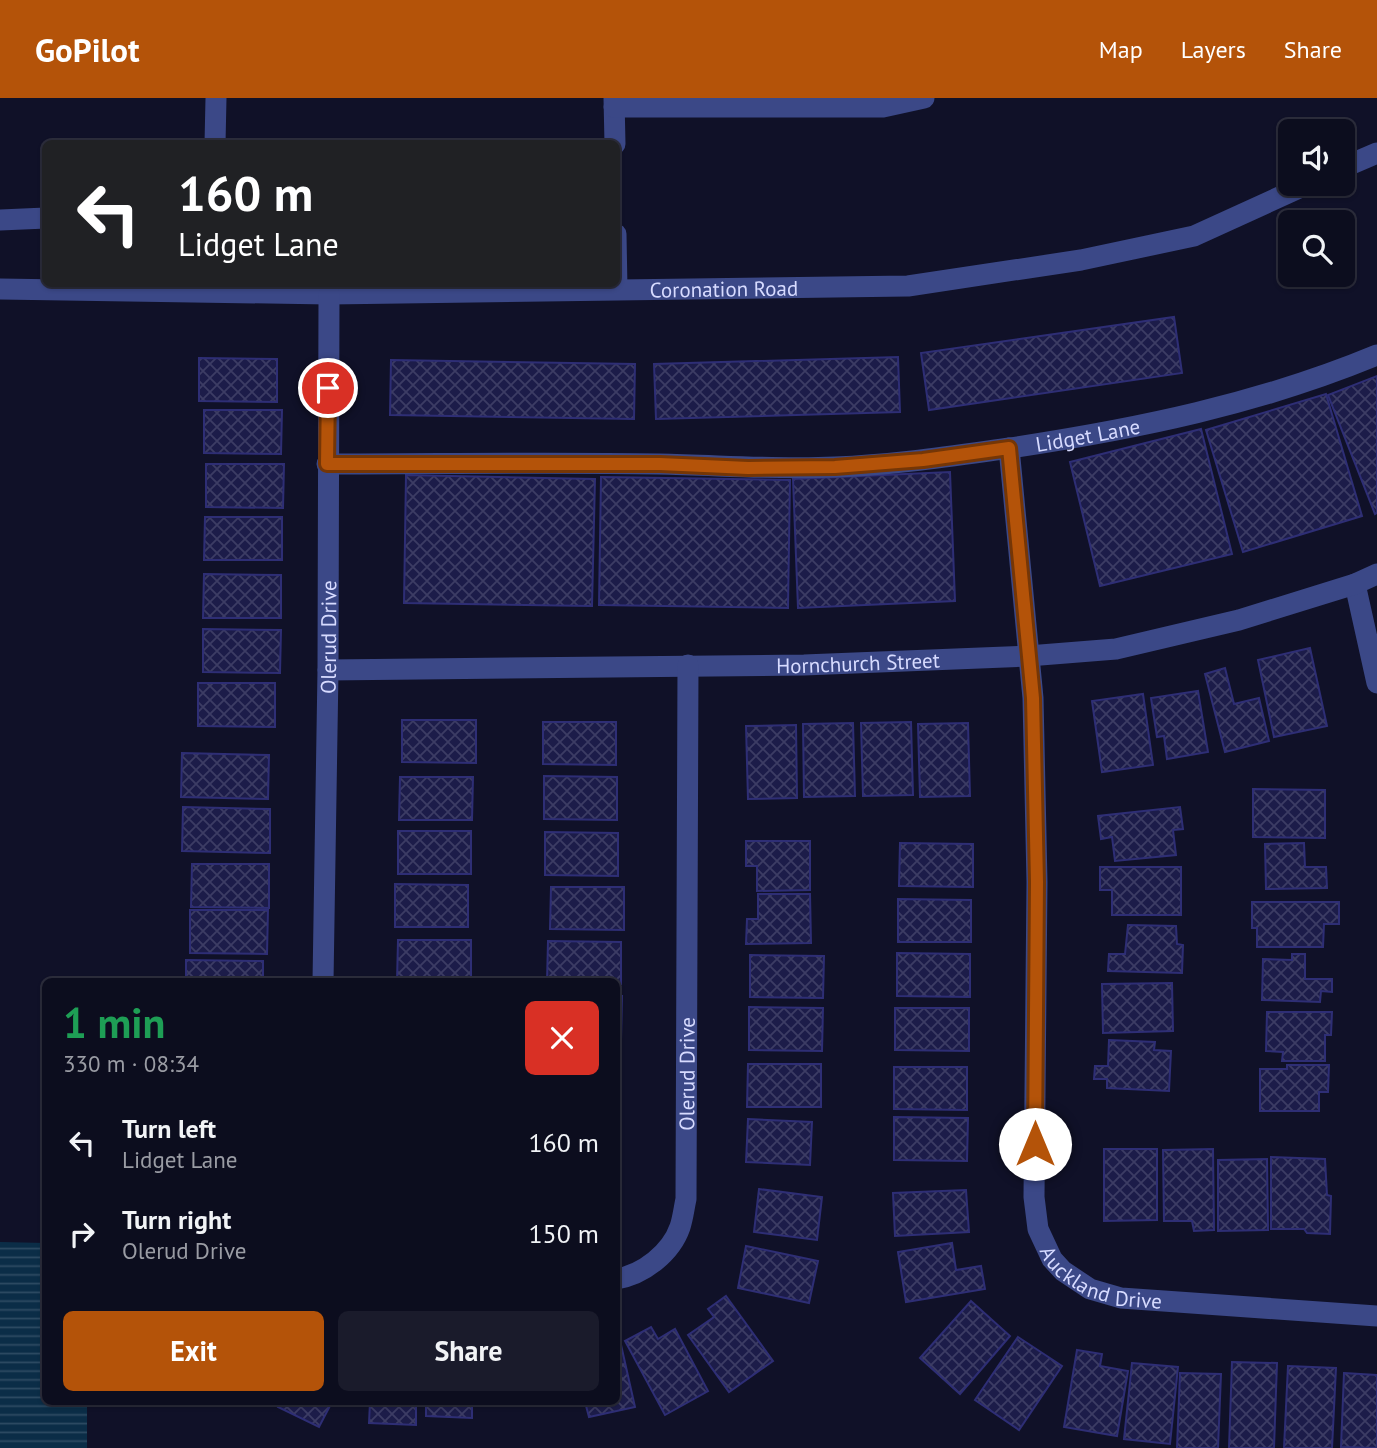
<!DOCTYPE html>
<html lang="en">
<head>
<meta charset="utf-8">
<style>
	body { margin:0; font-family:"PT Sans",sans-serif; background:#1a1b2b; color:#f1f3f6; height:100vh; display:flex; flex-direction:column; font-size:26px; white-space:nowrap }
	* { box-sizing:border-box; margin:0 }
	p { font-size:23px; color:#9a9ca4 }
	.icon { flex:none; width:38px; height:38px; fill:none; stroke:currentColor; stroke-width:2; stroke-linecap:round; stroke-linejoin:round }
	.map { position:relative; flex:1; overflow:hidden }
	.sheet { position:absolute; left:42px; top:880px; width:578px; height:427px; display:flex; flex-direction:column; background:#0c0d1e; border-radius:10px; box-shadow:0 2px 5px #0004,0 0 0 2px #2c2d3c }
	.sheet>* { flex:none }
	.hud { position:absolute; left:42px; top:42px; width:578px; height:147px; border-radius:10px; box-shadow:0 2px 5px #0004,0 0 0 2px #2c2d3c; background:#202124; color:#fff; overflow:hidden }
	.buttons { position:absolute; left:1278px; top:21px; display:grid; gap:14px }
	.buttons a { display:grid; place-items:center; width:77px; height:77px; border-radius:10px; background:#0c0d1e; box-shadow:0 2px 5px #0004,0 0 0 2px #2c2d3c; font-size:35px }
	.pin { position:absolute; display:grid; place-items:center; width:60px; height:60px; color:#fff; margin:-30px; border:4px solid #fff; border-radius:50%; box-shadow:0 2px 7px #0007 }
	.me { position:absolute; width:77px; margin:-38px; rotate:0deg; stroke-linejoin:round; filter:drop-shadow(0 0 5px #0008) }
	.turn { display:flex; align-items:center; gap:24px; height:147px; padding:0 21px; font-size:32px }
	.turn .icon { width:91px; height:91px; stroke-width:2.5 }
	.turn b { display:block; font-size:49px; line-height:60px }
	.round { display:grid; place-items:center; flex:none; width:74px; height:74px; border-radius:10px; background:#1a1b2b }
	.summary { display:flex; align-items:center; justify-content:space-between; height:119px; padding:0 21px }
	h1 { font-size:42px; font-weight:600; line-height:52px; color:#1e9e55 }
	.cta { display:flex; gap:14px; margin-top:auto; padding:14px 21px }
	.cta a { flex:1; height:80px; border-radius:10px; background:#b45309; color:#fff; font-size:28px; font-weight:600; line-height:80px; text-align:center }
	.cta a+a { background:#1a1b2b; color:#f1f3f6 }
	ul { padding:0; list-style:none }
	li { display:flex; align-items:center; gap:21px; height:91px; padding:0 21px }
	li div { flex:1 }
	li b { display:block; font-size:26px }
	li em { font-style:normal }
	header { display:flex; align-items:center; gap:42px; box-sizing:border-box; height:98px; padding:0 35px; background:#b45309; color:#fff }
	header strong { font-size:33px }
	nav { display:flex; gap:38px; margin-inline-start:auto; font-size:24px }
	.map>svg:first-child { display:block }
	.water { fill:url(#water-rules) }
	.building { fill:url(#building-cross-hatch); stroke:#2e2e75; stroke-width:2 }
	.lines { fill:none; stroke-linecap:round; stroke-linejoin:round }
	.minor { stroke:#3b4887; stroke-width:21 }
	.route-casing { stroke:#753606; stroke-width:18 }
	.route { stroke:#b45309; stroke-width:12 }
	.labels { text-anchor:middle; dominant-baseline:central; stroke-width:7; stroke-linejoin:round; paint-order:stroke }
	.street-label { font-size:21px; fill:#d7dbff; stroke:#101128 }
</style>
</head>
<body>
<header>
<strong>GoPilot</strong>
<nav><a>Map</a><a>Layers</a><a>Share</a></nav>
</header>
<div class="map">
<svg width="1377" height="1350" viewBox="0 0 1377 1350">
	<defs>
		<pattern id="water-rules" width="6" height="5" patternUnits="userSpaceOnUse" patternTransform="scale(1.75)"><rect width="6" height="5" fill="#0b2d47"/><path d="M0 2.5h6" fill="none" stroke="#2e4b63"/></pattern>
		<pattern id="building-cross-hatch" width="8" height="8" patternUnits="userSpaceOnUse" patternTransform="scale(1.75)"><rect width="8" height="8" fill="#1c1c49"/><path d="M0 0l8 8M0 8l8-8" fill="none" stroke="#3c3c64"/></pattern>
	</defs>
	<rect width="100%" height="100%" fill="#101128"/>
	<!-- water -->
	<path class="water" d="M0 1144 45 1145 46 1304H87V1350H0Z"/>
	<!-- building -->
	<g class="building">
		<path d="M1174 219 1182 275 929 312 921 255Z"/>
		<path d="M898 259 900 314 656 321 654 266Z"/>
		<path d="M199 260 277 261V304L199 303Z"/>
		<path d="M391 262 635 266 634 321 390 317Z"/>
		<path d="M1377 278V415L1375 416 1328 297Z"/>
		<path d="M1326 296 1362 418 1243 454 1206 332Z"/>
		<path d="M204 312H282L281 356 204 355Z"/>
		<path d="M1201 331 1232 456 1100 488 1070 364Z"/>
		<path d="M206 366H284L283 410 206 409Z"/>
		<path d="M950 374 955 503 798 510 793 381Z"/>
		<path d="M406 377 595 381 592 508 404 505Z"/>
		<path d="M601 379 790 382 788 510 599 507Z"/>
		<path d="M205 419H282V462H204Z"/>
		<path d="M204 476 281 477V520H203Z"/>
		<path d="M203 531 281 532 280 575 203 574Z"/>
		<path d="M1310 550 1327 628 1274 639 1258 562Z"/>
		<path d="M1225 570 1234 606 1259 600 1269 643 1225 654 1205 576Z"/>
		<path d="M198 585H275V629L198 628Z"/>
		<path d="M1198 593 1208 654 1167 661 1164 638 1157 639 1151 600Z"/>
		<path d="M1143 596 1153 667 1102 674 1092 603Z"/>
		<path d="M402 622H476V665L402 664Z"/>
		<path d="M543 624H616V667L543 666Z"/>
		<path d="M911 624 913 697 863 698 861 625Z"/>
		<path d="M853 625 855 698 804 699 803 626Z"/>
		<path d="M968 625 970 698 920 699 918 626Z"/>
		<path d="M796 627 797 700 748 701 746 628Z"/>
		<path d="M182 655 269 657 268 701 181 699Z"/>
		<path d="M544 678 617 679V722L544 721Z"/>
		<path d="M400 679H473L472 722H399Z"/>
		<path d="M1253 691 1325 692V740L1253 739Z"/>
		<path d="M183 709 270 711V755L182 753Z"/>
		<path d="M1180 709 1183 731 1173 732 1176 757 1115 763 1112 739 1101 741 1098 718Z"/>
		<rect x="398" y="733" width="73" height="43"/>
		<path d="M545 734 618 735V778L545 777Z"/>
		<path d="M746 743H810V792L757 793V768H746Z"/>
		<path d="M900 745 973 746V789L899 788Z"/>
		<path d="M1304 745 1305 769H1326L1327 790 1266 791 1265 746Z"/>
		<path d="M192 766H269V810L191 809Z"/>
		<path d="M1100 769H1181V817H1112V792H1100Z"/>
		<path d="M395 786 468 787V829H395Z"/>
		<path d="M551 789H624V832L550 831Z"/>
		<path d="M758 796H810L811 845 746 846 747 821H758Z"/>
		<path d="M898 801 971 802V844H898Z"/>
		<path d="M1252 804H1339V826H1324L1323 849H1257V830H1252Z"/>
		<path d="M190 812H268L267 856 190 855Z"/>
		<path d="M1128 827 1176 828 1177 846 1183 847 1182 875 1108 873 1109 856H1125Z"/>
		<path d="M398 842H471V884H397Z"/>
		<path d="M548 843 621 844V886H616V884H547Z"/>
		<path d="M897 855 970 856V899L897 898Z"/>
		<path d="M1292 856H1305V881H1332V894L1321 893 1320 904 1262 902 1263 861 1292 862Z"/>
		<path d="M750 857 824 858 823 900 750 899Z"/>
		<path d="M186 862 263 863V884H186Z"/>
		<path d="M1172 885 1173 933 1103 935 1102 886Z"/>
		<path d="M616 898H622L621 942H616Z"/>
		<path d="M749 909 823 910 822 953 749 952Z"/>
		<path d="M895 910H969V953L895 952Z"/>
		<path d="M1267 914H1332L1331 937H1325V963H1282L1283 954 1266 953Z"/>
		<path d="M1109 942 1155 944 1154 952 1171 953 1169 993 1107 990V981H1094L1095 968H1108Z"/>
		<path d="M748 966H821V1009H747Z"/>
		<path d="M1287 967H1329L1328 994H1319V1013H1260V971H1287Z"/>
		<path d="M894 969H967V1012L894 1011Z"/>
		<path d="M894 1019 968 1020 967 1063 894 1062Z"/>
		<path d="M748 1021 812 1024 810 1067 746 1064Z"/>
		<path d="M1104 1051H1157V1122L1104 1123Z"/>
		<path d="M1213 1051 1214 1132 1194 1133 1192 1123H1164L1163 1052Z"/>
		<path d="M1271 1059 1325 1061 1327 1097 1331 1098 1330 1136 1307 1135 1304 1131H1271Z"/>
		<path d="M1267 1061 1268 1132 1218 1133V1062Z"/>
		<path d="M759 1091 822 1099 817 1142 754 1134Z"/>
		<path d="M966 1092 969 1134 895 1138 893 1095Z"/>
		<path d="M952 1145 956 1172 981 1168 985 1191 906 1204 898 1154Z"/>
		<path d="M746 1148 818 1163 809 1205 738 1190Z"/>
		<path d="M726 1198 773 1263 729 1294 688 1237 714 1219 708 1211Z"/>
		<path d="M971 1203 1010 1238 960 1296 920 1260Z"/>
		<path d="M617 1229 635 1309 589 1319 585 1304H616Z"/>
		<path d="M651 1229 658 1241 675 1231 708 1293 665 1317 625 1243Z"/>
		<path d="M1018 1239 1062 1268 1019 1332 975 1302Z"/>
		<path d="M1077 1252 1102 1256 1100 1268 1128 1273 1117 1338 1064 1329Z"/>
		<path d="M1232 1264 1277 1265 1274 1350H1229Z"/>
		<path d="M1132 1265 1178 1269 1170 1346 1124 1341Z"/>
		<path d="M1288 1268 1336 1270 1332 1350H1284Z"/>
		<path d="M1180 1275 1221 1276 1218 1350H1177Z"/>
		<path d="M1344 1275 1377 1277V1350L1341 1349Z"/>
		<path d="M280 1304H332L319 1329 278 1309Z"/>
		<path d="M370 1304H416V1327L369 1325Z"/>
		<path d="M426 1304H472V1320L426 1318Z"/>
	</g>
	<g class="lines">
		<!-- minor -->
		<g class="minor">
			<path d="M614 0 615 46"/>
			<path d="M614 9H883L924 0"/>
			<path d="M215 46 216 0"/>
			<path d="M1342 70 1377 55"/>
			<path d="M0 122 46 120"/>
			<path d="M616 136 617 191"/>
			<path id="s1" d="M0 191 329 196 908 188 1081 162 1194 138 1308 86"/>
			<path id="s2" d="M1009 350 1033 600 1037 784 1034 1099 1038 1131 1052 1161 1063 1173 1090 1191 1121 1200 1377 1218"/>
			<path id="s3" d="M327 366C438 366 548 364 659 366 718 367 776 372 835 369 894 367 952 358 1010 350 1136 331 1259 306 1377 257"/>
			<path d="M1355 486 1377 585"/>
			<path id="s4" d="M328 572 804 567 1028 558 1116 551 1239 522 1355 486 1377 476"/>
			<path id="s5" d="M323 884 328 572 329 196"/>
			<path id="s6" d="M616 1181C643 1177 671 1155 680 1129 683 1120 684 1110 686 1101L688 567"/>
		</g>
	</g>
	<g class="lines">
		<!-- route casing -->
		<g class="route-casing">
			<path id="route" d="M328 290 327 366H660L748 370 835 369 923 362 1009 350 1033 600 1037 784 1035 1046"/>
		</g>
		<!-- route -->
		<use href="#route" class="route"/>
	</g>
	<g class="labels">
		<!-- street labels -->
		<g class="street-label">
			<text stroke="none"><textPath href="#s1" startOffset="724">Coronation Road</textPath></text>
			<text stroke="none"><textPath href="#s3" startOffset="763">Lidget Lane</textPath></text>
			<text stroke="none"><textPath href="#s5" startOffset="345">Olerud Drive</textPath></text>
			<text stroke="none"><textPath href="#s4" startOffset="530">Hornchurch Street</textPath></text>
			<text stroke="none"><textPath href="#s6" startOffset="240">Olerud Drive</textPath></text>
			<text stroke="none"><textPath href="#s2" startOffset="870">Auckland Drive</textPath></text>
		</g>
	</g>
</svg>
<div class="buttons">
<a><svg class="icon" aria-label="sound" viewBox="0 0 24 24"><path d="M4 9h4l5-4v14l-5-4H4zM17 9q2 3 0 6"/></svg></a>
<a><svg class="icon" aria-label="search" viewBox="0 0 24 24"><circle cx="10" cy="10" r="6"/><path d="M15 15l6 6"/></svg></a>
</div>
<div class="pin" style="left:328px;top:290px;background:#d93025"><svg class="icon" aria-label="arrive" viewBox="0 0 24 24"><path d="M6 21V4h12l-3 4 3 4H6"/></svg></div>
<svg class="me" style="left:1035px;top:1046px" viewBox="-20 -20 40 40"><circle r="19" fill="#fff"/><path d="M0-13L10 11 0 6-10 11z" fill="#b45309"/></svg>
<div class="hud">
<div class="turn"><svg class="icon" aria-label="left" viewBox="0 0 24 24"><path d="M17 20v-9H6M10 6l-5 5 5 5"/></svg><div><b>160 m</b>Lidget Lane</div></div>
</div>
<section class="sheet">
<div class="summary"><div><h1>1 min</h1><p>330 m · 08:34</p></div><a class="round" style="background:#d93025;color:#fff"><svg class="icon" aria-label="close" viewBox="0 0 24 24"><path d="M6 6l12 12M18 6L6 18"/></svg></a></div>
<ul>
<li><svg class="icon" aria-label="left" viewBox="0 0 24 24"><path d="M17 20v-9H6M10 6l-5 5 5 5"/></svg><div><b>Turn left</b><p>Lidget Lane</p></div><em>160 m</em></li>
<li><svg class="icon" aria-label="right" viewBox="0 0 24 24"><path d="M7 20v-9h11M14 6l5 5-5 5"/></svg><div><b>Turn right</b><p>Olerud Drive</p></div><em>150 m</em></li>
</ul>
<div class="cta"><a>Exit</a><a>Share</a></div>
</section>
</div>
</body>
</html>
